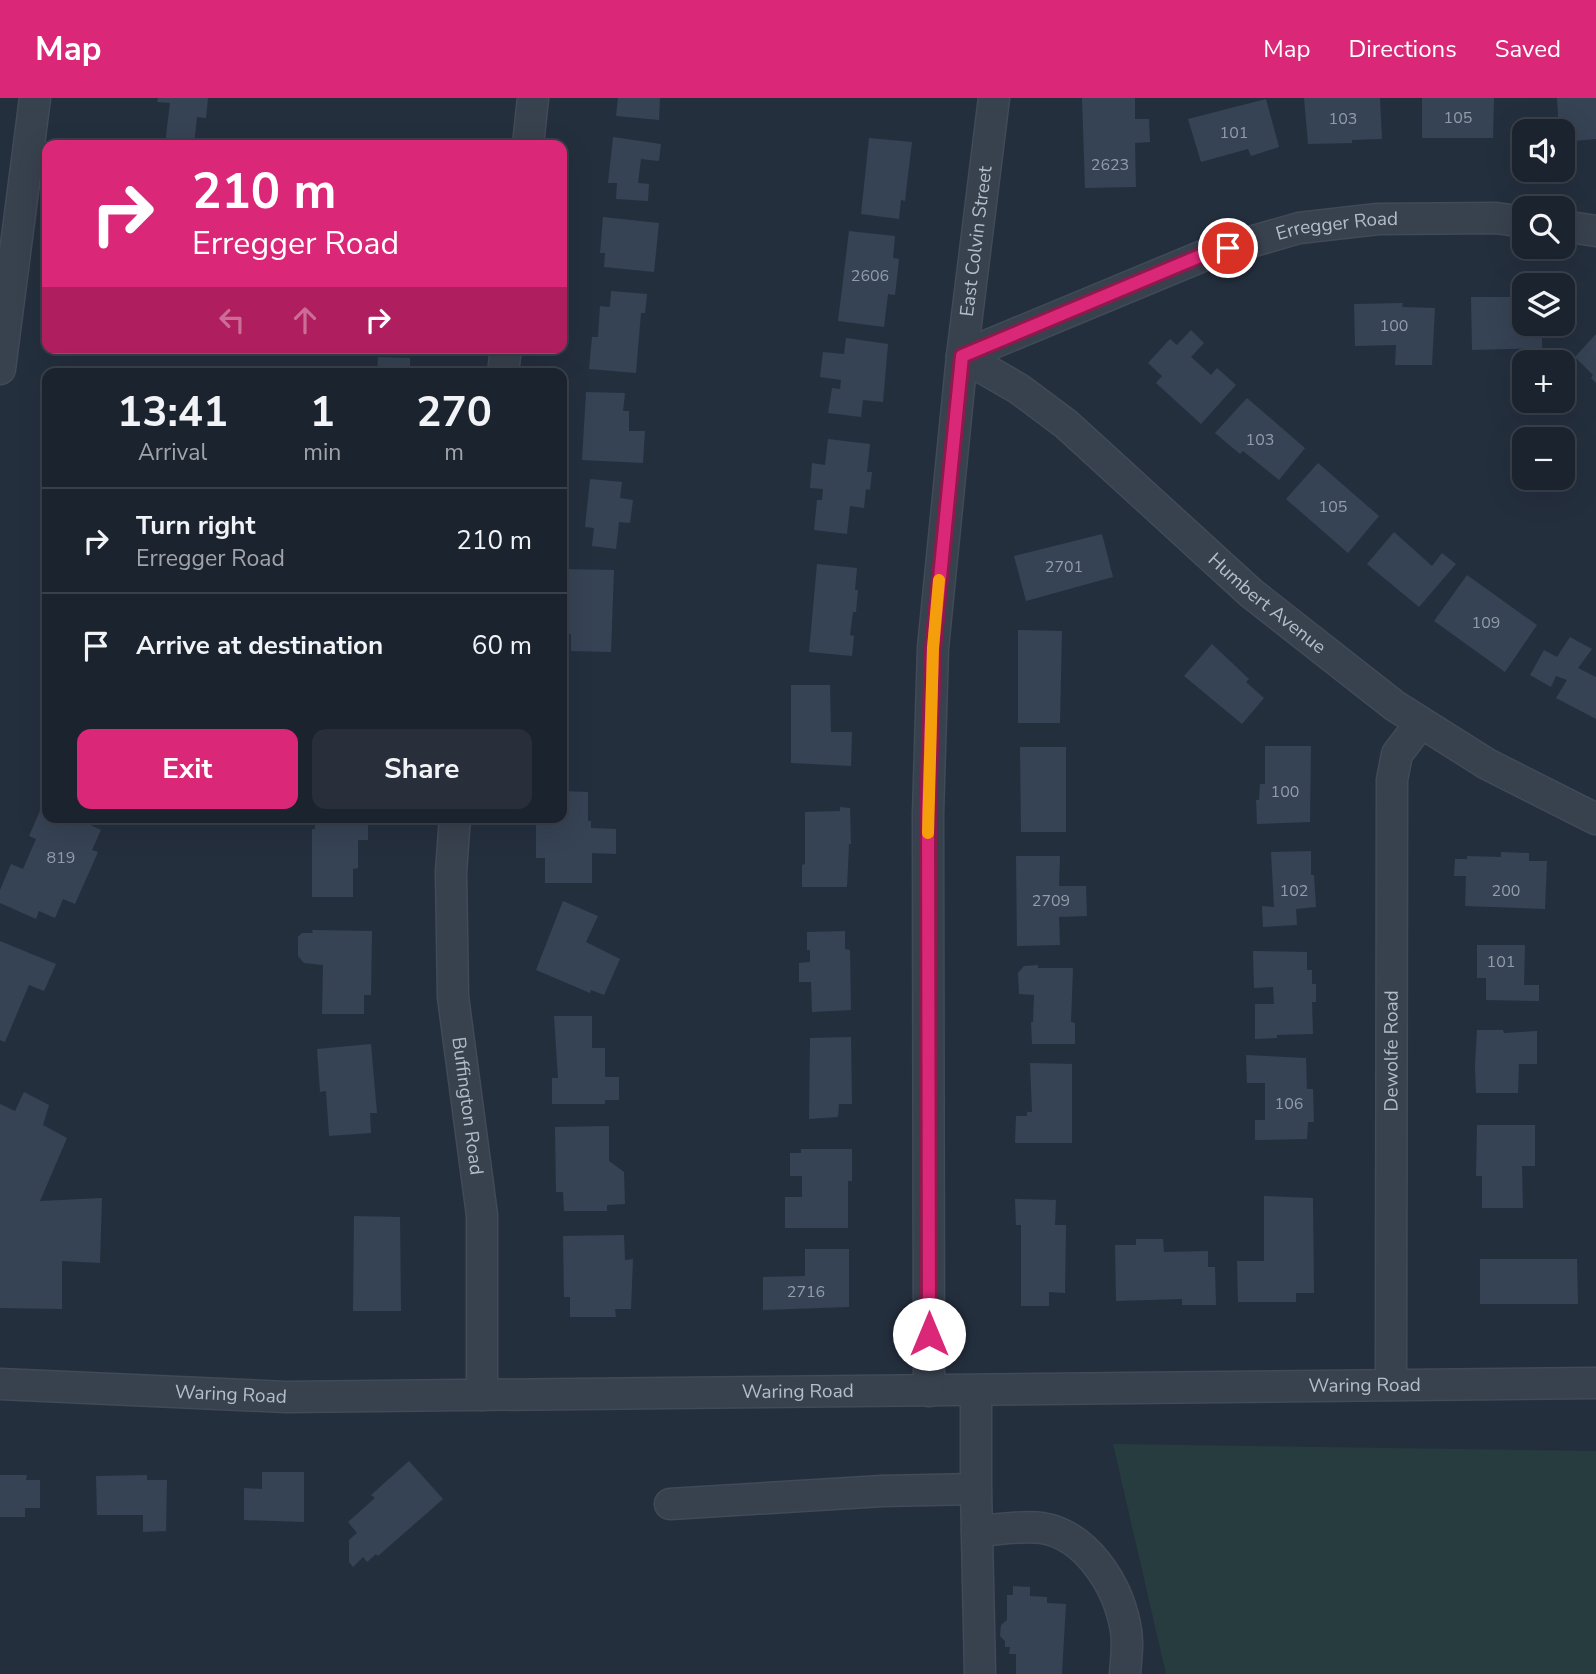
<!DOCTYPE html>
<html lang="en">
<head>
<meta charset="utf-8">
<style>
	body { margin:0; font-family:"Nunito Sans",sans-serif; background:#282f3a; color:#f1f3f6; height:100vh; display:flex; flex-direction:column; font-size:26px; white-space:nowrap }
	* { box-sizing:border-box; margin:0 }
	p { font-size:23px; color:#a0a4aa }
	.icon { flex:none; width:38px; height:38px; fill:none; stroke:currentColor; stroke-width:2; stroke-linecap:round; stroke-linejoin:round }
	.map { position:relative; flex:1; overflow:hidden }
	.panel { position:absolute; left:42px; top:270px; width:525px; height:455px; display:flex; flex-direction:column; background:#1b232e; border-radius:14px; box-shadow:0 7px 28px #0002,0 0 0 2px #39404a }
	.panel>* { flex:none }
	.guide { position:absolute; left:42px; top:42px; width:525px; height:214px; border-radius:14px; box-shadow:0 7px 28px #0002,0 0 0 2px #39404a; background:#db2777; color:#fff; overflow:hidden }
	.fabs { position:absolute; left:1512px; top:21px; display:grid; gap:14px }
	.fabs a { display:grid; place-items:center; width:63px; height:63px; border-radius:14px; background:#1b232e; box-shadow:0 7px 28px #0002,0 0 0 2px #39404a; font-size:35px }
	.pin { position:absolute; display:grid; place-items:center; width:60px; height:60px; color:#fff; margin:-30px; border:4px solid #fff; border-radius:50%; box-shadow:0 2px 7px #0007 }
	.me { position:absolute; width:77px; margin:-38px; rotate:0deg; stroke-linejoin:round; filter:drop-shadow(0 0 5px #0008) }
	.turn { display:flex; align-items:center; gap:24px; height:147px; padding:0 35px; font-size:32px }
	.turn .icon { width:91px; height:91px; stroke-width:2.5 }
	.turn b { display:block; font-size:49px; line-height:60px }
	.lanes { display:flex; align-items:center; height:66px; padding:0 35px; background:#0003; justify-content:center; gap:35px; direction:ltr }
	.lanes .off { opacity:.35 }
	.eta { display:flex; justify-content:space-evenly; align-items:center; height:119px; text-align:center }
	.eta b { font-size:42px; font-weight:700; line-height:49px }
	.button { display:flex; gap:14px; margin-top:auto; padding:14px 35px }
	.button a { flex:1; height:80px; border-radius:14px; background:#db2777; color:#fff; font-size:28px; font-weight:700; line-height:80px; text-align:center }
	.button a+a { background:#282f3a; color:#f1f3f6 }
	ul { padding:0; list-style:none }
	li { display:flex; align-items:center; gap:21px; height:105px; padding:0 35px; border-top:2px solid #39404a }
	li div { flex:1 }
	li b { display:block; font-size:26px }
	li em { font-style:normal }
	header { display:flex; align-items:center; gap:42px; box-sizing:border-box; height:98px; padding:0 35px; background:#db2777; color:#fff }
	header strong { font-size:33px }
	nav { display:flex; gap:38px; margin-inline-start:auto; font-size:24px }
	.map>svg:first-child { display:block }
	.green { fill:#263c3f }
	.building { fill:#364354 }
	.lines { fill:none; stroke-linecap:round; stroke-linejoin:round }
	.minor-casing { stroke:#414a57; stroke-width:33 }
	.minor { stroke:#38414e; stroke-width:30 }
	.route-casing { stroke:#8e194d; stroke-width:18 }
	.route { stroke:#db2777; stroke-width:12 }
	.slow { stroke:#f59e0b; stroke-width:12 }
	.labels { text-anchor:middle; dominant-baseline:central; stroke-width:7; stroke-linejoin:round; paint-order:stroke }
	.number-label { font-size:16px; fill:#929caa }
	.street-label { font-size:19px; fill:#b4bcc9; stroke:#1d2633 }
</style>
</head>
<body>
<header>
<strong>Map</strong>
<nav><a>Map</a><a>Directions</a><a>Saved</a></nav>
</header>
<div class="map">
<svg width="1596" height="1576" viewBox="0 0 1596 1576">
	<rect width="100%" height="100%" fill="#242f3e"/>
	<!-- green -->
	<path class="green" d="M1113 1346 1596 1353V1576H1166Z"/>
	<!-- building -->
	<g class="building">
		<path d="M158 0H208L206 20 197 19 194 47 165 46 170 5 157 4Z"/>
		<path d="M618 0H660L659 22 616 18Z"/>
		<path d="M1082 0H1135V21H1149L1150 44 1135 45 1136 89 1085 90Z"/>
		<path d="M1304 0H1380L1382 41 1352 42V45L1308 46Z"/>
		<path d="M1422 0H1494L1493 40H1422Z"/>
		<path d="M1557 0H1596V41L1563 44V33H1559Z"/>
		<path d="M1266 1 1279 49 1251 58 1248 51 1201 64 1188 21Z"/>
		<path d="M613 39 661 46 659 63 641 61 638 85 649 86 648 103 616 101 617 85H608Z"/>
		<path d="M869 40 912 44 905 103 901 102 899 121 861 116Z"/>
		<path d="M603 119 659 125 654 174 604 169 605 155H600Z"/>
		<path d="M849 133 895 138 893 160 899 161 895 197 888 196 884 229 838 223Z"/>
		<path d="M611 193 647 196 645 215H641L636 275 589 271 592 239H598L600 208 610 209Z"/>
		<path d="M1471 199H1510V208H1524V226H1542V250L1472 252Z"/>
		<path d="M1403 205 1402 209 1435 210 1432 267H1395L1396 247 1355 248 1354 206Z"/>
		<path d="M1191 232 1204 245 1191 259 1211 277 1217 270 1236 287 1201 326 1156 285 1162 278 1148 265 1170 241 1177 247Z"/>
		<path d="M1596 236V285L1591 280 1593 277 1575 259Z"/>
		<path d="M846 240 888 246 883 304 863 302 861 319 828 315 832 290 840 291 841 282 820 279 823 254 844 256Z"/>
		<path d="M378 259 410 260V275H377Z"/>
		<path d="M586 294 625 295 623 313H629V333H645L643 365 582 362Z"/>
		<path d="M1247 300 1305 350 1279 382 1243 353 1240 356 1215 335Z"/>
		<path d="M828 341 870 346 867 374H872L870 392 866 391 864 410 850 408 847 436 814 432 817 402H822L823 391 810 390 812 365 825 367Z"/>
		<path d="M1318 365 1379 418 1348 455 1286 401Z"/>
		<path d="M590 381 622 384 620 400 633 402 630 425 619 424 616 451 592 448 594 430 585 429Z"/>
		<path d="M1394 434 1432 468 1442 455 1456 466 1419 509 1367 466Z"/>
		<path d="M1102 436 1113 479 1026 503 1014 458Z"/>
		<path d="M817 466 857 470 855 492H858L856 514H853L850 537 854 538 852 558 809 554Z"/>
		<path d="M563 471 614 472 611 554 571 553V536H562Z"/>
		<path d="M1467 477 1537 527 1505 574 1434 523Z"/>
		<path d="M1018 532 1062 533 1060 625H1018Z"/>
		<path d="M1570 539 1592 551 1578 570 1596 579V621L1556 600 1567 582 1556 578 1551 589 1530 577 1544 552 1557 559Z"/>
		<path d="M1212 546 1249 581 1246 584 1264 600 1242 626 1184 578Z"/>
		<path d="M791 587H830L831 634H852L851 668 791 665Z"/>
		<path d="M1265 648H1311L1310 724 1257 726 1256 702H1259L1260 686H1265Z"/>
		<path d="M1020 649H1066V734H1021Z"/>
		<path d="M562 693 588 694V723H591V730L616 731V756L592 755V785H545V760H536V719H562Z"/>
		<path d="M43 706 47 708V719H73L101 732 92 752 98 754 75 806 63 801 55 820 39 813 36 821 0 805V792L11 766 23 771 36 741 29 738Z"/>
		<path d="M840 709 850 710 851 746H849L847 789H802V767L805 766V714L840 713Z"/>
		<path d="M315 719H368V742H358V770L353 771V799H312V731H315Z"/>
		<path d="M1311 753V777H1314L1316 809 1296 811 1297 827 1263 829 1262 808 1274 809 1271 754Z"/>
		<path d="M1501 754 1529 755V763H1547L1545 811 1465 808 1466 778H1454L1455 761H1467V758L1501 759Z"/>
		<path d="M1016 758H1060L1059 788H1086L1087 818 1059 819 1060 847 1017 848Z"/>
		<path d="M563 803 598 818 586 844 620 861 604 897 591 892 590 895 536 872Z"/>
		<path d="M312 832 372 833 371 897H364V916H322L323 867 304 865 298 858V839L302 835H313Z"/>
		<path d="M845 833V851L850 852 851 912 812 914 811 884H799V865L810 864V852H807V834Z"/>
		<path d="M0 843 56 866 44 893 29 887 5 944 0 942Z"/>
		<path d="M1477 847H1525L1524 887H1539V903L1486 902V880H1477Z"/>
		<path d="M1253 853 1307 854V872H1312V886H1316V904H1312L1313 936 1277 937V940L1255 941V906H1274L1273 889 1254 890Z"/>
		<path d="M1038 867V870H1073L1071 924 1075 925V946H1032L1031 924H1033L1034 897 1019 896 1018 875 1024 868Z"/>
		<path d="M554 918H592V950H605V979H619V1002H605V1006H552V980H558Z"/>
		<path d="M1477 932H1503L1504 935 1537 933V966H1519L1518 995H1476L1475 968Z"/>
		<path d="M851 939 852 1006H839L838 1019 809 1021 810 940Z"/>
		<path d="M371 946 377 1015H370L371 1035 329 1038 326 993 320 994 317 951Z"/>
		<path d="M1246 957 1306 960 1307 991H1313L1314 1024H1308L1307 1041 1255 1042V1022H1265V985H1247Z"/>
		<path d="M1030 965 1072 966V1045H1015L1016 1018H1027V1014H1032Z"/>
		<path d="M24 994 49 1007 43 1027 67 1040 40 1103 102 1100 100 1165 62 1163V1211L0 1210V1006L15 1013Z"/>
		<path d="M1477 1027H1535V1068H1522L1523 1110H1482V1078H1476Z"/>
		<path d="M609 1028V1063L624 1074 625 1106 607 1107V1113H564L563 1094H556L555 1029Z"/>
		<path d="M801 1051H852V1083H848V1130H785V1099H802V1078H790V1055H801Z"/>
		<path d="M1264 1098 1313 1100 1314 1195H1296V1204H1238L1237 1163H1264Z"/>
		<path d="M1015 1101 1056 1102 1055 1127H1066L1065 1195 1049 1194V1208H1021V1127H1016Z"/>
		<path d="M354 1118 400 1119 401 1213H353Z"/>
		<path d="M624 1137 625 1162 633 1161 631 1211H615L616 1219H570V1199H564L563 1138Z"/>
		<path d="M1136 1141H1163L1164 1154 1208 1153V1169H1215L1216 1207H1182V1201L1116 1203 1115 1147H1136Z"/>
		<path d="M805 1151H849V1209L763 1212V1179L805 1178Z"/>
		<path d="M1480 1161H1577L1578 1206H1480Z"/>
		<path d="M409 1363 443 1401 378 1458 376 1456 367 1464 363 1459 353 1469 349 1464V1442L357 1435 348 1424 375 1400 371 1397Z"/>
		<path d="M262 1374H304V1424L244 1422V1390L262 1391Z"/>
		<path d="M0 1377H27L26 1382H40V1410H25V1419H0Z"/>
		<path d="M147 1377V1382H167L166 1433 143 1434V1417H97L96 1378Z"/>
		<path d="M1013 1488 1030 1489V1498L1047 1499V1505L1066 1506 1062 1576H1016V1556H1009L1010 1549H1005V1543L1000 1538 1001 1527 1007 1522V1497H1013Z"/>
	</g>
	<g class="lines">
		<!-- minor casing -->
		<g class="minor-casing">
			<g id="minor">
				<path d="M528 47 533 0"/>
				<path d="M1563 128 1596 133"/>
				<path id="s1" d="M962 258 1019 291 1066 326 1251 495 1395 608 1487 666 1596 721"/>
				<path id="s2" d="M962 258 1205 157 1299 130 1378 121 1496 120 1524 124"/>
				<path d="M0 271 35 0"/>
				<path d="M503 275 506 250"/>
				<path id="s3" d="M455 719 451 774 453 899 482 1117V1297"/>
				<path id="s4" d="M0 1286 286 1299 1596 1285"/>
				<path id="s5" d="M1391 1287 1392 682 1397 656 1420 626"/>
				<path id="s6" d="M929 1293 928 716 933 550 962 258 994 0"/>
				<path d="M976 1293V1391L980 1576"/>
				<path d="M670 1406 882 1393 976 1391"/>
				<path d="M977 1433C998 1432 1022 1427 1042 1430 1086 1437 1117 1486 1125 1527 1129 1543 1126 1560 1125 1576"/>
			</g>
		</g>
		<!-- minor -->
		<use href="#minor" class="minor"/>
	</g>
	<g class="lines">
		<!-- route casing -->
		<g class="route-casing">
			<path id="route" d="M929 1236 928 716 933 550 962 258 1205 156 1228 150"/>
		</g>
		<!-- route -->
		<use href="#route" class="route"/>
		<!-- slow -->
		<path class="slow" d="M928 735 933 550 939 482"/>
	</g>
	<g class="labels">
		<!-- number labels -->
		<g class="number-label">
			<text x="1458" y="20">105</text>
			<text x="1343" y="21">103</text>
			<text x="1234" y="35">101</text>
			<text x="1110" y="67">2623</text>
			<text x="870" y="178">2606</text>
			<text x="1394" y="228">100</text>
			<text x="1260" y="342">103</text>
			<text x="1333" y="409">105</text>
			<text x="1064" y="469">2701</text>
			<text x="1486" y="525">109</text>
			<text x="1285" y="694">100</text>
			<text x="61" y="760">819</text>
			<text x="1294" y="793">102</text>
			<text x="1506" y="793">200</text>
			<text x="1051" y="803">2709</text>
			<text x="1501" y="864">101</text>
			<text x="1289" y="1006">106</text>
			<text x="806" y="1194">2716</text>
		</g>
		<!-- street labels -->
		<g class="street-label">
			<text stroke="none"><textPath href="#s2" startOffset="399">Erregger Road</textPath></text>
			<text stroke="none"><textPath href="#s6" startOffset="1152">East Colvin Street</textPath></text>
			<text stroke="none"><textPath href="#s1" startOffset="394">Humbert Avenue</textPath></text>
			<text stroke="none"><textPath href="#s5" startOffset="334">Dewolfe Road</textPath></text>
			<text stroke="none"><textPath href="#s3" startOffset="290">Buffington Road</textPath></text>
			<text stroke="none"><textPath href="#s4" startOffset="1365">Waring Road</textPath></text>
			<text stroke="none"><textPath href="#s4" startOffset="798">Waring Road</textPath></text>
			<text stroke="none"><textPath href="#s4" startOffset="231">Waring Road</textPath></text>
		</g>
	</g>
</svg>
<div class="fabs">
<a><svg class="icon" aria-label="sound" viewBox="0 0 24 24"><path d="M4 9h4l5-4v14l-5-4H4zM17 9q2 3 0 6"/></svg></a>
<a><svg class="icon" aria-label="search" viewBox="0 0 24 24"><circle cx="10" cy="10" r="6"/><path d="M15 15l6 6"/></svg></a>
<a><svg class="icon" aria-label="layers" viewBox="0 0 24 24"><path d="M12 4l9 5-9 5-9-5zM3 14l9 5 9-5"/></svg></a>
<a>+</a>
<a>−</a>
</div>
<div class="pin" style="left:1228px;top:150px;background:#d93025"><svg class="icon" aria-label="arrive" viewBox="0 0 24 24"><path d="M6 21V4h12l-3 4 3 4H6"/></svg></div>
<svg class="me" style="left:929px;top:1236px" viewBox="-20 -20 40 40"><circle r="19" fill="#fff"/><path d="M0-13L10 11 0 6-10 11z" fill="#db2777"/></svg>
<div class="guide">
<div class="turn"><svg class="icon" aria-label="right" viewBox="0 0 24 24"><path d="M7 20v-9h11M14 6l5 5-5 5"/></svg><div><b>210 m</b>Erregger Road</div></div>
<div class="lanes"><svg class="icon off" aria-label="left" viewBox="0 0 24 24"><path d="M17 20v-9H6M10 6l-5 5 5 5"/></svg><svg class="icon off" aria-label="ahead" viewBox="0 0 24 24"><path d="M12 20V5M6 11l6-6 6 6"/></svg><svg class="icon" aria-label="right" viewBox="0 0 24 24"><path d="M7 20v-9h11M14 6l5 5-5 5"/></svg></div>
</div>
<section class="panel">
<div class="eta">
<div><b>13:41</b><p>Arrival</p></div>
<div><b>1</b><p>min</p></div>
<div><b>270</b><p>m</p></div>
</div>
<ul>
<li><svg class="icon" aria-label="right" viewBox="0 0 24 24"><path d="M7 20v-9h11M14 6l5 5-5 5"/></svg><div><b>Turn right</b><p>Erregger Road</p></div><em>210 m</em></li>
<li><svg class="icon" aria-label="arrive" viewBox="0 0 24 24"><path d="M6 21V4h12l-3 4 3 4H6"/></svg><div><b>Arrive at destination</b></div><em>60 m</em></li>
</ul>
<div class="button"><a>Exit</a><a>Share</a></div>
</section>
</div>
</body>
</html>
